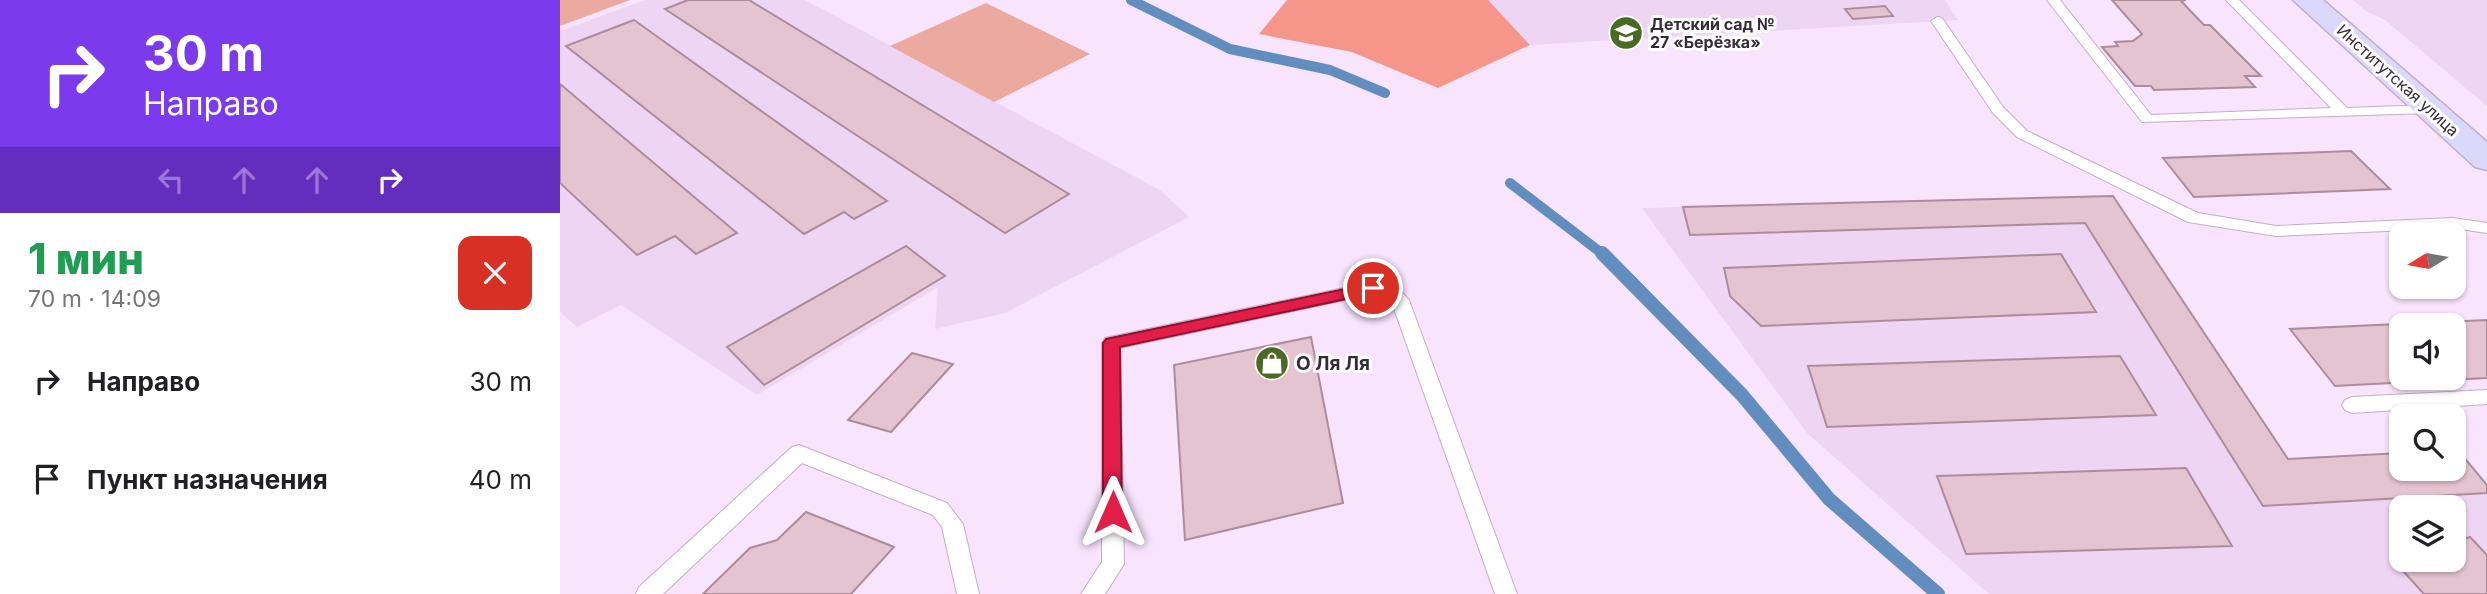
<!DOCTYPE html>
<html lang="ru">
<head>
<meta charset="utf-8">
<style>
	body { margin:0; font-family:Inter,sans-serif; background:#f6f6f6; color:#202124; height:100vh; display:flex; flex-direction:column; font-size:26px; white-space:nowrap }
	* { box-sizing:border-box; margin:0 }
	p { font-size:23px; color:#757577 }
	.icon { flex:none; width:38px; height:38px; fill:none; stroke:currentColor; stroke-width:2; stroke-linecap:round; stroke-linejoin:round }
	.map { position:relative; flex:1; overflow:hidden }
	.side { display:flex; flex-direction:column; background:#fff; width:560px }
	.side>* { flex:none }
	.hud { background:#7c3aed; color:#fff; overflow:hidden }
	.needle { width:46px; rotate:259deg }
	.controls { position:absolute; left:1829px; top:222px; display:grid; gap:14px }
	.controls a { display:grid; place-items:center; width:77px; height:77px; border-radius:14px; background:#fff; box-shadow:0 2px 5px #0004; font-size:35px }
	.pin { position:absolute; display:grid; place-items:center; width:60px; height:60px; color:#fff; margin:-30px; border:4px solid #fff; border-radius:50%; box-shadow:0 2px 7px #0007 }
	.me { position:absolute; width:77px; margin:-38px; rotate:0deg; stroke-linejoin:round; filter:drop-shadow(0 0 5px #0008) }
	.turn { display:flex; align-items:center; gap:24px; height:147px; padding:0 28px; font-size:32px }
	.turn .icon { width:91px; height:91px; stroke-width:2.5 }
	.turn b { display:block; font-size:49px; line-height:60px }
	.lanes { display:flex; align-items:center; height:66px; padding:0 28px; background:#0003; justify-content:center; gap:35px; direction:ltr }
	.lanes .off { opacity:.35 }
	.round { display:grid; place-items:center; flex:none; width:74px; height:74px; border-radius:14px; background:#f6f6f6 }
	.summary { display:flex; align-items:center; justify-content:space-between; height:119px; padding:0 28px }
	h1 { font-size:42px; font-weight:800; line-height:52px; color:#1e9e55 }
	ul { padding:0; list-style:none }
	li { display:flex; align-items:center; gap:21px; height:98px; padding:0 28px }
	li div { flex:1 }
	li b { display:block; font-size:26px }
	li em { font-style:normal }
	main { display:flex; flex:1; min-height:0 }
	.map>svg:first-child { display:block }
	.built { fill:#eed5f4; fill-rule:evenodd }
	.green { fill:#eba9a0 }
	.forest { fill:#f6968a }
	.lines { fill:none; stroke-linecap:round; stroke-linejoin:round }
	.stream-far1 { stroke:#628dbf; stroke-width:10 }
	.stream { stroke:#628dbf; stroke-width:14 }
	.building { fill:#e4c4d0; stroke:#ac8d99; stroke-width:2; fill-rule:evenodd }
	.lane-casing { stroke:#c2aec7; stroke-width:2 }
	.secondary-casing { stroke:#c2aec7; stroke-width:3 }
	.lane { fill:#fff; fill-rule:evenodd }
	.secondary { fill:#dbd8fb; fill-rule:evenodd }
	.route { fill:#e11d48; stroke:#92132f; stroke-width:2 }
	.labels { text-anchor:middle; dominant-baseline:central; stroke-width:6; stroke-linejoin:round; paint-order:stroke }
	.far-poi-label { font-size:16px; font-weight:bold; fill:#352d36; stroke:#fff; text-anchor:start }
	.far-street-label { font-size:16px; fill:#352d36; stroke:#fff }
	.poi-label { font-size:19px; font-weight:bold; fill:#352d36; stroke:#fff; text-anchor:start }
</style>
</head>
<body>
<main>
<section class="side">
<div class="hud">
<div class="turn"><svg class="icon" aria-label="right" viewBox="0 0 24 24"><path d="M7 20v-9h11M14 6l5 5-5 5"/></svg><div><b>30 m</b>Направо</div></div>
<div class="lanes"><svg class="icon off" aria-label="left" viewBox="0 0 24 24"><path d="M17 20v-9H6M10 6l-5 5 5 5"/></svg><svg class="icon off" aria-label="ahead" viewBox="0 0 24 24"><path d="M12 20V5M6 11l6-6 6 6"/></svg><svg class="icon off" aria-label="ahead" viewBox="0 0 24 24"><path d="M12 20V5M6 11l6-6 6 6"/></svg><svg class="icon" aria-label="right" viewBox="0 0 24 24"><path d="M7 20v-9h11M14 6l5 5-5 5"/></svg></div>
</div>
<div class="summary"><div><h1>1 мин</h1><p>70 m · 14:09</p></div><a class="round" style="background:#d93025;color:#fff"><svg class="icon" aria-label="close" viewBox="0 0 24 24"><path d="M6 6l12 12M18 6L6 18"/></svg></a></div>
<ul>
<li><svg class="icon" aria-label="right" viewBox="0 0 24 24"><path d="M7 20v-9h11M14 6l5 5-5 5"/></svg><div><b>Направо</b></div><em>30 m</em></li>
<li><svg class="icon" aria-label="arrive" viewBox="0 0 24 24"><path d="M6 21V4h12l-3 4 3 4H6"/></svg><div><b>Пункт назначения</b></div><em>40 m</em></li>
</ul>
</section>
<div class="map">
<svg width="1927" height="594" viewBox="0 0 1927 594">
	<rect width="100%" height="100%" fill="#f8e4fd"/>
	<!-- built -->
	<g class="built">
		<path d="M85 0H245L600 190 629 217 445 313 375 329 378 287 197 395 61 305 17 327 0 312V31Z"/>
		<path d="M928 0H1385L1398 20 970 45Z"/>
		<path d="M1793 0H1927V106L1825 20 1806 11Z"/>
		<path d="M1553 196 1728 459 1841 469H1894V451L1898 450 1927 485V594H1429L1247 433 1082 208ZM1841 508H1894V560H1841Z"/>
	</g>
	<!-- green -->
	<g class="green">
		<path d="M0 0H70L0 26Z"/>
		<path d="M426 3 530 54 434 102 330 46Z"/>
	</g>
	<!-- forest -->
	<path class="forest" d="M727 0H928L970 45 878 88 792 52 699 34Z"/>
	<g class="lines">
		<!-- stream-far1 -->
		<g class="stream-far1">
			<path d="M571 0 670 49 770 70 825 93"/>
			<path d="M950 183 1044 255"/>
		</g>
		<!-- stream -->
		<path class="stream" d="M1042 253 1182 395 1269 499 1378 594"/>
	</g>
	<!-- building -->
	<g class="building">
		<path d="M128 0H189L509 194 445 233 105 9Z"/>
		<path d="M1552 0H1626L1621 1 1644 25H1650L1701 76H1685L1695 87 1594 90 1591 86H1575L1542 47 1558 46 1555 42 1573 41 1582 34Z"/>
		<path d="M1325 6 1333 16 1293 19 1285 9Z"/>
		<path d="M74 20 327 201 294 219 284 212 244 234 6 46Z"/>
		<path d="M0 84 177 233 136 254 115 236 77 255 0 183Z"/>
		<path d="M1791 151 1830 189 1634 197 1603 158Z"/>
		<path d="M1553 196 1728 459 1841 453V469H1894V451L1898 450 1927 485V493L1703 506 1525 223 1130 235 1123 207Z"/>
		<path d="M346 246 385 276 204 385 167 347Z"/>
		<path d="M1501 254 1536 312 1201 326 1170 296 1164 268Z"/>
		<path d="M1927 320V378L1775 386 1730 329ZM1841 326H1894V378H1841Z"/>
		<path d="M751 337 783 503 625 540 614 365Z"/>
		<path d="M352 353 393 364 331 432 288 420Z"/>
		<path d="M1560 356 1596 415 1267 427 1248 366Z"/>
		<path d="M1626 468 1672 546 1406 554 1377 476Z"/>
		<path d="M246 512 334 547 291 594H143L190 548 217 540Z"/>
		<path d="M1910 537 1927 555V594H1864L1831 558 1841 555V560H1894V542Z"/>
	</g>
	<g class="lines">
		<!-- lane casing -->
		<g class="lane-casing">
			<g id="lane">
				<path d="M1487 0H1500L1591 115 1771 108 1666 0H1679L1787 108 1870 105 1877 109 1870 113 1582 122Z"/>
				<path d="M1377 17 1382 18 1443 107 1467 131 1638 213 1716 226 1893 218 1927 223V233L1893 228 1716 236 1628 222 1457 137 1433 113 1371 21Z"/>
				<path d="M813 282 835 285 849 300 957 594H935L832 303 824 295 813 294 560 348 564 564 545 594H521L542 562V343L545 338Z"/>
				<path d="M1927 390V404L1792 413 1785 410 1782 405 1785 400 1792 397Z"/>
				<path d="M239 445 387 503 403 524 419 594H397L382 527 373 515 242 463 103 594H76L79 587 232 447Z"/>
			</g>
		</g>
		<!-- secondary casing -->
		<g class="secondary-casing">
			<path id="secondary" d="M1733 0H1763L1927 142V170L1915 167Z"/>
		</g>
		<!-- lane -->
		<use href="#lane" class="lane"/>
		<!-- secondary -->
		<use href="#secondary" class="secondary"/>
	</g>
	<!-- route -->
	<path class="route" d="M813 283 821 288 819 292 560 347 562 512 559 518 553 520 546 518 543 512V343L546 339Z"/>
	<!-- icons -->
	<defs>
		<g id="school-disc" transform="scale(1.75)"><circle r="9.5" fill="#486a22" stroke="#fff"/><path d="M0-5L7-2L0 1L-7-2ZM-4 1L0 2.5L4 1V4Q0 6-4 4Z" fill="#fff"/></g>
		<g id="shop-disc" transform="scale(1.75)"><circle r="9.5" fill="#486a22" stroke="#fff"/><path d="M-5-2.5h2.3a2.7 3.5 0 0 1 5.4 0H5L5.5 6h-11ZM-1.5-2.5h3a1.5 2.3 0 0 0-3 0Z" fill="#fff"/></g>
	</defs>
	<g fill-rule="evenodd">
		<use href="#school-disc" x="1066" y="33"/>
		<use href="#shop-disc" x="712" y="363"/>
	</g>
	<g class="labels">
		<!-- far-poi labels -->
		<g class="far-poi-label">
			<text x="1090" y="24">Детский сад №<tspan x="1090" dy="18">27 «Берёзка»</tspan></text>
		</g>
		<!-- far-street labels -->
		<g class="far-street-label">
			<text transform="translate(1838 80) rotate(42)">Институтская улица</text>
		</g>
		<!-- poi labels -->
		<g class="poi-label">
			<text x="736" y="363">О Ля Ля</text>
		</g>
	</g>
</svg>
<div class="controls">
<a><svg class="needle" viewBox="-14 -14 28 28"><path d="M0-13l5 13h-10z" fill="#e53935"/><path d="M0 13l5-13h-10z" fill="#757577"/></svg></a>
<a><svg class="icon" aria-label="sound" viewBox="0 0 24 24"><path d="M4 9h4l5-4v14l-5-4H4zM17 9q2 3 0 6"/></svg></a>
<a><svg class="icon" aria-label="search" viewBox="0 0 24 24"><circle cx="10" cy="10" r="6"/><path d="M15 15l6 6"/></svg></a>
<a><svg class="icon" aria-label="layers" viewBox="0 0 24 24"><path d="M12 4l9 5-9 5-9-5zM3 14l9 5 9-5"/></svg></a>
</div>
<div class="pin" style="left:813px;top:288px;background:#d93025"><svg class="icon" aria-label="arrive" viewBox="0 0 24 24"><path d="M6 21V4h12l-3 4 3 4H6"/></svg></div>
<svg class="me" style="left:553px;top:512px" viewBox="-20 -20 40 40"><path d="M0-17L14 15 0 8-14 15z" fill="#e11d48" stroke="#fff" stroke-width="4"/></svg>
</div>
</main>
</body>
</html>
